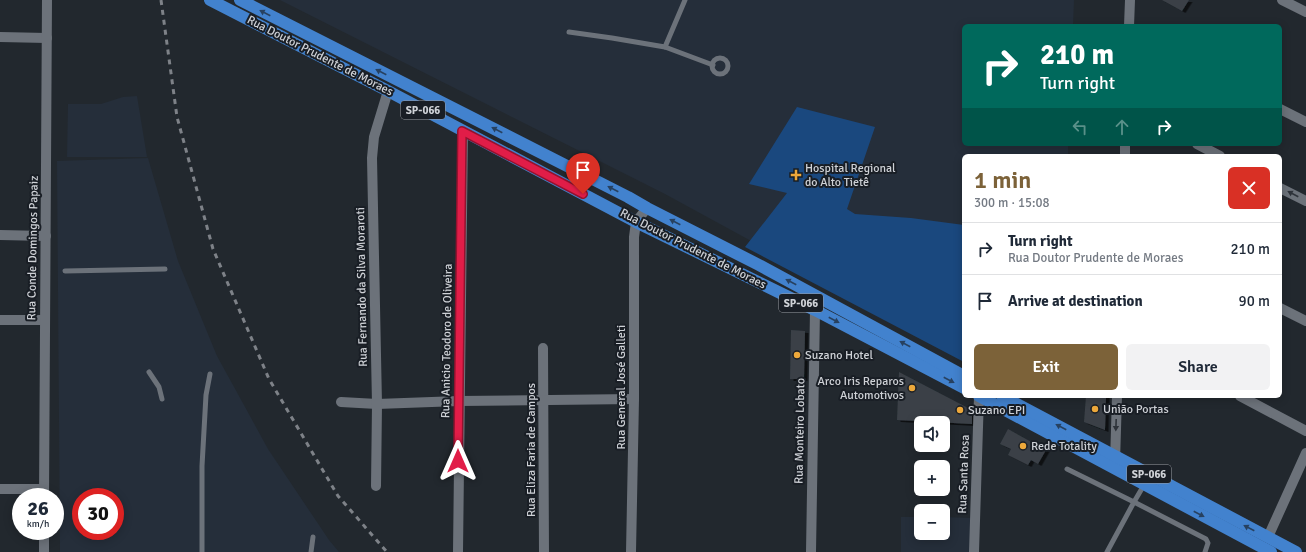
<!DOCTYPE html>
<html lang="en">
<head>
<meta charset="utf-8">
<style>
	body { margin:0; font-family:Signika,sans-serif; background:#f2f2f3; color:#1f2937; height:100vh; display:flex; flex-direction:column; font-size:15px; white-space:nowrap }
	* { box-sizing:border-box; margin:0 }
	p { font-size:13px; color:#747a83 }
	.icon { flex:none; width:22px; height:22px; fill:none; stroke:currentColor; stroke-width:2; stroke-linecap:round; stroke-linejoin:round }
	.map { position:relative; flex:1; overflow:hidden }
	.drawer { position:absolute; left:962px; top:154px; width:320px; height:244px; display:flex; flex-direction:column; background:#fff; border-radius:6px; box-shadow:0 2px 10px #0003 }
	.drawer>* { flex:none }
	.guide { position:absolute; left:962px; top:24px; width:320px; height:122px; border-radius:6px; box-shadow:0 2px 10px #0003; background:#00695c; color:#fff; overflow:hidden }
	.buttons { position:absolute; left:914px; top:416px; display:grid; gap:8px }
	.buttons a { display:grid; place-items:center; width:36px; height:36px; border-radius:6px; background:#fff; box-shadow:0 2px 10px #0003; font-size:20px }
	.speed { position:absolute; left:12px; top:488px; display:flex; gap:8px; font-size:20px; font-weight:700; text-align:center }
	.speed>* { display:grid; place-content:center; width:52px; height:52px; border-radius:50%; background:#fff; box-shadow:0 2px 10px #0003; line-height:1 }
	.speed small { font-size:10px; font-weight:400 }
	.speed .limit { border:6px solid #d22; background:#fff; color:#111 }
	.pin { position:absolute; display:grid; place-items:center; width:34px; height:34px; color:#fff; margin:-41px -17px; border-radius:50% 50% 50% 0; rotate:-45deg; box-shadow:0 0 4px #0007 }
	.pin .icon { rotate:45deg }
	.me { position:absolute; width:44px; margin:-22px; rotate:0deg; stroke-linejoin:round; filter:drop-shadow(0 0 3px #0008) }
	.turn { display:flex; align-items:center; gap:14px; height:84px; padding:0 12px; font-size:18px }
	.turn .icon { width:52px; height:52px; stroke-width:2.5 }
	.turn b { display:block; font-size:28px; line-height:34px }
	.lanes { display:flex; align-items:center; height:38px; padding:0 12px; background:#0003; justify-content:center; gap:20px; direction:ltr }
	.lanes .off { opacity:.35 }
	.round { display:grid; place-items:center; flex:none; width:42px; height:42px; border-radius:6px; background:#f2f2f3 }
	.head { display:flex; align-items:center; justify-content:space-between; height:68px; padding:0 12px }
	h1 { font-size:24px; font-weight:600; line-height:30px; color:#7c6239 }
	.button { display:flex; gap:8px; margin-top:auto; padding:8px 12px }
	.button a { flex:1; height:46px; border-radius:6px; background:#7c6239; color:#fff; font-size:16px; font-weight:600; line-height:46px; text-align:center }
	.button a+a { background:#f2f2f3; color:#1f2937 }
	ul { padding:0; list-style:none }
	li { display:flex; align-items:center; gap:12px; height:52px; padding:0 12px; border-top:1px solid #e0e1e3 }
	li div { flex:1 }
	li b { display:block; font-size:15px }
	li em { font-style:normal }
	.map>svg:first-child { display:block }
	.built { fill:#252e3a; fill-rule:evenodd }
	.green { fill:#1a487e }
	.building { fill:#3a4047; filter:url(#shadow) }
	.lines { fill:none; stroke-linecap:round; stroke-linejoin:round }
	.service { stroke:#6c727a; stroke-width:5 }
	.minor { stroke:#6c727a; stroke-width:10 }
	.trunk { stroke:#4282ce; stroke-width:12 }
	.rail { stroke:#7e8288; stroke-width:3; stroke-dasharray:5 5; stroke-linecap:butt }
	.oneway { fill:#274160 }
	.oneway2 { fill:#2e333a }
	.route-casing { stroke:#92132f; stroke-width:10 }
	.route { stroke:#e11d48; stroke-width:7 }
	.poi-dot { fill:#eda83b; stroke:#191e25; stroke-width:1.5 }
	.labels { text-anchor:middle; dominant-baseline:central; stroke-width:4; stroke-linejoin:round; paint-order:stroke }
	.shield { fill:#191e25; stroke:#989ba1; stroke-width:1 }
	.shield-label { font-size:11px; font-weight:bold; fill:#ced1d6 }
	.street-label { font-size:12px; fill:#ced1d6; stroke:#191e25 }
	.poi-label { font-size:12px; fill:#ced1d6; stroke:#191e25; text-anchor:start }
</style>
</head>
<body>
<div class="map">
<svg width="1306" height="552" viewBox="0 0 1306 552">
	<defs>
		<filter id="shadow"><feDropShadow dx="3.5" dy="2" stdDeviation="0" flood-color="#0009"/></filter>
	</defs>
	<rect width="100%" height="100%" fill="#22282e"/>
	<!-- built -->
	<g class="built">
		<path d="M280 0H1074L1073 26H964V144H1068V156H964V357L665 194Z"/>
		<path d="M137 96 147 157H67L68 104H101L123 97Z"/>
		<path d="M148 158 178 261 217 356 268 449 329 540 339 552H60L57 161ZM81 497H115V531H81Z"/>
		<path d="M901 517H921V533H943V517L971 518V552H901Z"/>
	</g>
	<!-- green -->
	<path class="green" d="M797 107 875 127 847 209 855 214 911 218 964 225V362L745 247 787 193 749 184Z"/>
	<!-- building -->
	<g class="building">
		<path d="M1162 0H1189L1182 11Z"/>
		<path d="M791 330 805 331 804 379H790Z"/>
		<path d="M899 372 972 410V424L897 420Z"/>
		<path d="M1086 396H1106L1105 430 1084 422Z"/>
		<path d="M1008 429 1046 450 1038 464 1031 460 1028 465 1008 455 1011 449 1000 444Z"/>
	</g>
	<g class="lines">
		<!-- service -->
		<g class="service">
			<path d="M569 32 612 38 665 47 713 65"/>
			<path d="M665 47 685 0"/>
			<circle cx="720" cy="66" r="8"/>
			<path d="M65 271 165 269"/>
			<path d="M149 372 159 387 162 399"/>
			<path d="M1067 469 1134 502 1107 552"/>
			<path d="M1144 485 1134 502 1206 539 1208 543 1205 552"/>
			<path d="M202 552V466L206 395 210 374"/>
			<path d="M311 552 313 537"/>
		</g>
		<!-- minor -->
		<g class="minor">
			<path d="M1282 0 1306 12"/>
			<path d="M1129 26 1130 0"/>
			<path d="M0 37 47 38"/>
			<path d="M1280 109 1306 122"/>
			<path d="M1197 144 1220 156"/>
			<path d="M1125 156V144"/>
			<path d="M1280 188 1306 201"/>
			<path d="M0 235 46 236"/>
			<path d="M1280 308 1306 321"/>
			<path d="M0 320H45"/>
			<path d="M543 348 544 552"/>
			<path d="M1240 396 1306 431"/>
			<path d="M341 402 377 404 459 401 634 399"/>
			<path d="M1115 462 1117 396"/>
			<path d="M376 486 377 404 372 158 374 137 388 91"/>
			<path d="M0 489H44"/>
			<path d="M44 497 47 0"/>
			<path d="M44 531V552"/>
			<path d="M1268 537 1306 453"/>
			<path d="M458 552 463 131"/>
			<path d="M631 552 634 399V237L636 222 647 208"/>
			<path d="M811 552 815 310"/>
			<path d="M974 552 979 396"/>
		</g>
		<!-- trunk -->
		<g class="trunk">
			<path d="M210 0 388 91 636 222 815 310 964 388"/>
			<path d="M240 0 628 197 647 208 759 265 964 376"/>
			<path d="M979 396 1271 552"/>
			<path d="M1002 396C1100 447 1198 501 1296 552"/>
		</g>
		<!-- rail -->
		<path class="rail" d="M161 0 177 117 213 249 269 379 338 496 387 552"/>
	</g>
	<!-- one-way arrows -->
	<defs><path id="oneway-solid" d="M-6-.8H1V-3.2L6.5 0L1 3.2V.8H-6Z"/></defs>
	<g class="oneway">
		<use href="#oneway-solid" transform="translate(265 13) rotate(-153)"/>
		<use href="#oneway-solid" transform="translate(381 72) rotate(-153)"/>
		<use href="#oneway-solid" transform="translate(497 130) rotate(-153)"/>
		<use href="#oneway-solid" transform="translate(613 189) rotate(-153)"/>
		<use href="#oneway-solid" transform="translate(675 222) rotate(-153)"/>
		<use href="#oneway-solid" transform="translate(791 282) rotate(-152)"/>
		<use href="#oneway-solid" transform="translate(834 320) rotate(28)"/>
		<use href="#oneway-solid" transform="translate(905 344) rotate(-152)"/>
		<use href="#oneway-solid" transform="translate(949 380) rotate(28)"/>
		<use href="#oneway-solid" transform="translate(1061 427) rotate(-152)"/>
		<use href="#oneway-solid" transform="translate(1199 514) rotate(28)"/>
		<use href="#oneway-solid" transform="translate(1249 528) rotate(-153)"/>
	</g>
	<g class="oneway2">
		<use href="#oneway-solid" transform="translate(1293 194) rotate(-152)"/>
		<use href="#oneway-solid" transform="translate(1116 425) rotate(92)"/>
	</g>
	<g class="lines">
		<!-- route casing -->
		<g class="route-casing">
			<path id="route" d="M458 461 462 131 583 194"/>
		</g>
		<!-- route -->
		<use href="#route" class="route"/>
	</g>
	<!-- markers -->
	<g class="poi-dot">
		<path d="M794 169h4v4h4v4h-4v4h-4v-4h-4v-4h4z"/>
		<circle cx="797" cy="355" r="4"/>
		<circle cx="912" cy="388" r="4"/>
		<circle cx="1095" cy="409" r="4"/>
		<circle cx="960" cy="410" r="4"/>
		<circle cx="1023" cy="446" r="4"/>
	</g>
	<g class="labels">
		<!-- shield labels -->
		<g class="shield">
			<rect x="401" y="101" width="44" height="18" rx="3"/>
			<rect x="779" y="294" width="44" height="18" rx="3"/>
			<rect x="1127" y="465" width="44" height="18" rx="3"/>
		</g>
		<g class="shield-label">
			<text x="423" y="110">SP-066</text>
			<text x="801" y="303">SP-066</text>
			<text x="1149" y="474">SP-066</text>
		</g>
		<!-- street labels -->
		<g class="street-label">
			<text transform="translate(320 56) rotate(27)">Rua Doutor Prudente de Moraes</text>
			<text transform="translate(33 248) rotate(-89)">Rua Conde Domingos Papaiz</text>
			<text transform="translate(693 249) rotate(27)">Rua Doutor Prudente de Moraes</text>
			<text transform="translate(362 287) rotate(-91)">Rua Fernando da Silva Moraroti</text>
			<text transform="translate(447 341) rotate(-89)">Rua Anicio Teodoro de Oliveira</text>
			<text transform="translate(621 387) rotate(-90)">Rua General José Galleti</text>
			<text transform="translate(800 431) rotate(-89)">Rua Monteiro Lobato</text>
			<text transform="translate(531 450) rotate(-90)">Rua Eliza Faria de Campos</text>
			<text transform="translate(964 474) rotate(-88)">Rua Santa Rosa</text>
		</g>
		<!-- poi labels -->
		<g class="poi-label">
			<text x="805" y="168">Hospital Regional<tspan x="805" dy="14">do Alto Tietê</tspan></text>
			<text x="805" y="355">Suzano Hotel</text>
			<text x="904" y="381" text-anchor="end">Arco Iris Reparos<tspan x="904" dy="14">Automotivos</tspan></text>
			<text x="1103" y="409">União Portas</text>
			<text x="968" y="410">Suzano EPI</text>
			<text x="1031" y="446">Rede Totality</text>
		</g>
	</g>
</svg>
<div class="buttons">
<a><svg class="icon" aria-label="sound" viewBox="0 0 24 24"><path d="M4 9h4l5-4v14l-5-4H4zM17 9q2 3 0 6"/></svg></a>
<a>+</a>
<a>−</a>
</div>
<div class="speed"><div>26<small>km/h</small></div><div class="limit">30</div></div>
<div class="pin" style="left:583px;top:194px;background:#d93025"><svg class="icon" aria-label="arrive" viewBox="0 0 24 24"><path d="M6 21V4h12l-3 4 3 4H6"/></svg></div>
<svg class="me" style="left:458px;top:461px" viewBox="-20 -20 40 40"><path d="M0-17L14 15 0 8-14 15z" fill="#e11d48" stroke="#fff" stroke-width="4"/></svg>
<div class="guide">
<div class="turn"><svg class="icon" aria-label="right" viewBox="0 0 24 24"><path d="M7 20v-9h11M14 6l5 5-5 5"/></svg><div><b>210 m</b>Turn right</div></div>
<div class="lanes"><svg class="icon off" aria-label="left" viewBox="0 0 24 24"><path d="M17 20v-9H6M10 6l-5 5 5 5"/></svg><svg class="icon off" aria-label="ahead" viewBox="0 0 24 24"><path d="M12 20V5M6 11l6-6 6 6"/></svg><svg class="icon" aria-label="right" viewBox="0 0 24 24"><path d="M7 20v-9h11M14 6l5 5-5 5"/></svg></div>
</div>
<section class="drawer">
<div class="head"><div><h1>1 min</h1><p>300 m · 15:08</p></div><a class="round" style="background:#d93025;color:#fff"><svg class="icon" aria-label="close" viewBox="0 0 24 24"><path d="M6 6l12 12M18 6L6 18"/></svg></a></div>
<ul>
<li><svg class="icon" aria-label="right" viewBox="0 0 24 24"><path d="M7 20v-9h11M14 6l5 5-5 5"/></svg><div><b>Turn right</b><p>Rua Doutor Prudente de Moraes</p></div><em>210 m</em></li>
<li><svg class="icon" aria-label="arrive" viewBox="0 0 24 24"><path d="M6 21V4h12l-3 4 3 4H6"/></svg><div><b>Arrive at destination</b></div><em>90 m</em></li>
</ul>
<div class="button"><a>Exit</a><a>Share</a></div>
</section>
</div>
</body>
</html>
